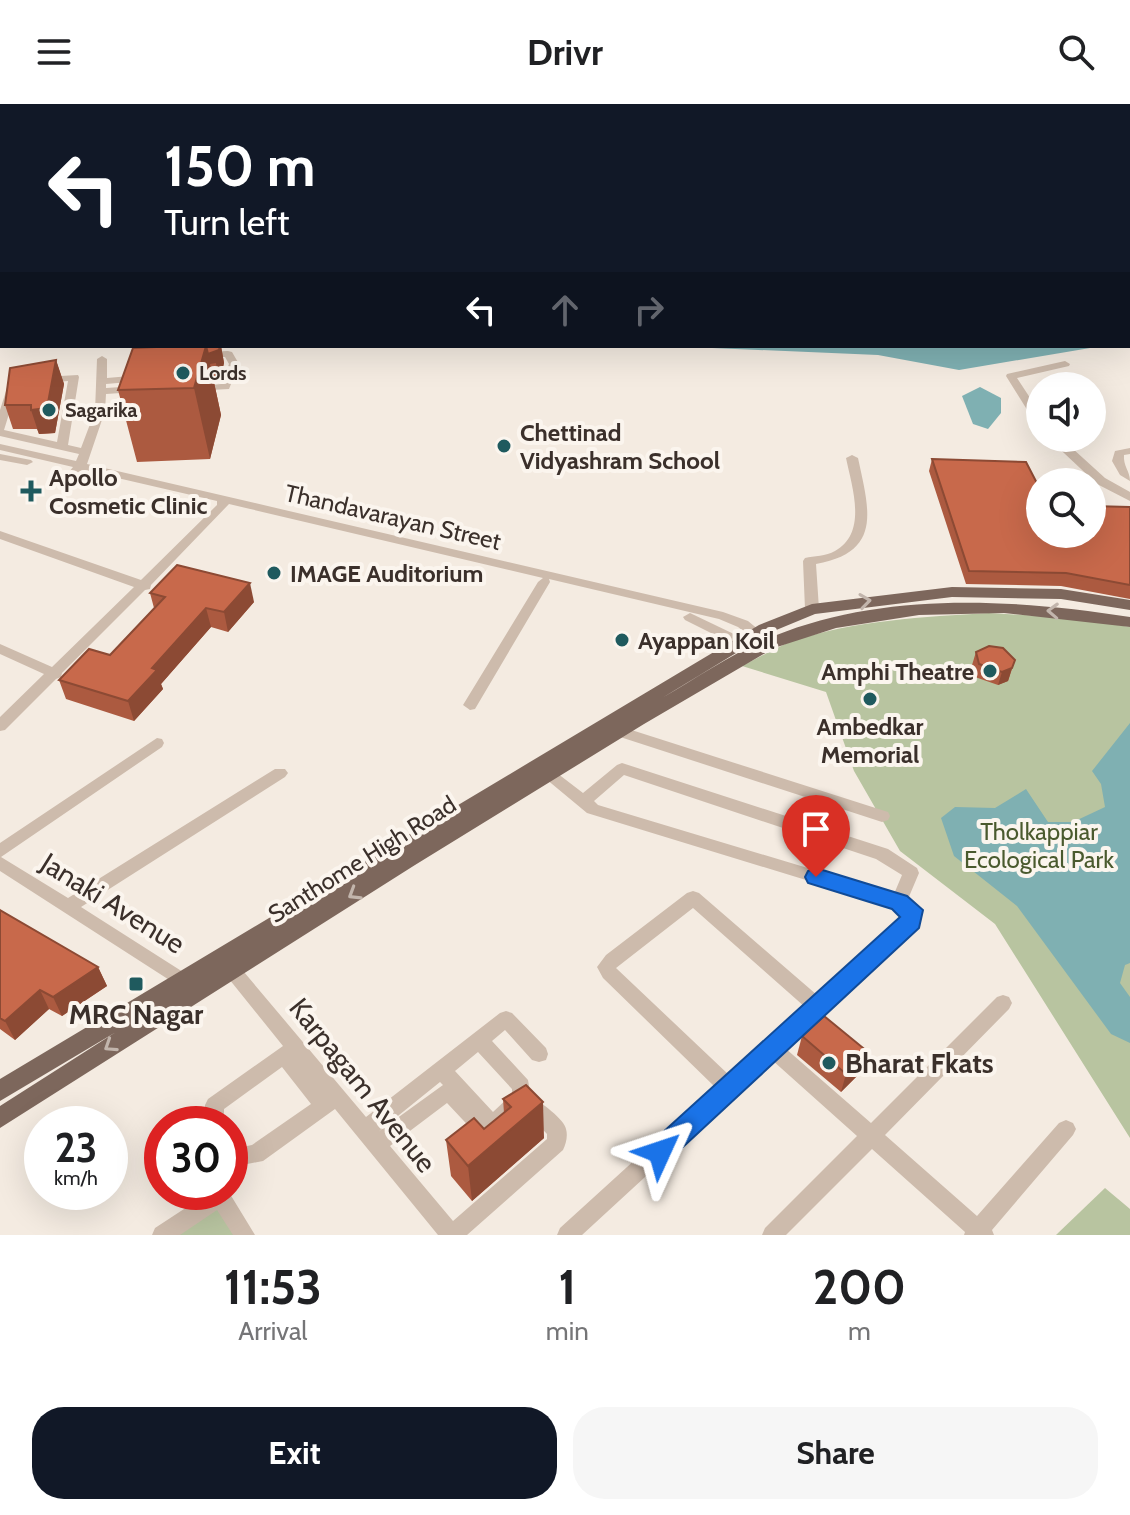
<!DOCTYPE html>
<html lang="en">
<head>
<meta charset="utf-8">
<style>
	body { margin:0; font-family:Cabin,sans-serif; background:#f6f6f6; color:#202124; height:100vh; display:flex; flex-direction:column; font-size:30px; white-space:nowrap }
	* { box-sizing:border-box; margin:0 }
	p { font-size:26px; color:#757577 }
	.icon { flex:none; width:44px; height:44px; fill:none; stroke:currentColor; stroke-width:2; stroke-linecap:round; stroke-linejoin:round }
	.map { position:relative; height:1131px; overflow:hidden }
	.sheet { display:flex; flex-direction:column; background:#fff; flex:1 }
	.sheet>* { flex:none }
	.hud { position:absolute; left:0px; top:0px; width:1130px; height:244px; box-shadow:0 8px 32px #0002; background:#111827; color:#fff; overflow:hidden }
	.buttons { position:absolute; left:1026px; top:268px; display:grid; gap:16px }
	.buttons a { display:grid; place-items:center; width:80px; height:80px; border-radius:50%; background:#fff; box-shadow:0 8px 32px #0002; font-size:40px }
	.speed { position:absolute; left:24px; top:1002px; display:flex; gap:16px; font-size:40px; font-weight:700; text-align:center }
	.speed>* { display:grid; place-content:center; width:104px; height:104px; border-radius:50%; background:#fff; box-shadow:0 8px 32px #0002; line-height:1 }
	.speed small { font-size:20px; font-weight:400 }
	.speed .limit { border:12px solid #d22; background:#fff; color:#111 }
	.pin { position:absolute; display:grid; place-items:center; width:68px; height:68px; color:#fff; margin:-82px -34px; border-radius:50% 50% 50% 0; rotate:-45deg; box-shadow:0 0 8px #0007 }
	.pin .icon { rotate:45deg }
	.me { position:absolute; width:88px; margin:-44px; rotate:48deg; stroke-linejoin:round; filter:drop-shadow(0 0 6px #0008) }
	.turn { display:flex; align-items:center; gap:28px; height:168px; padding:0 32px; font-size:36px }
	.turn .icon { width:104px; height:104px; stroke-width:2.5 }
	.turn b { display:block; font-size:56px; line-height:68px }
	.lanes { display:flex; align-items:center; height:76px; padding:0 32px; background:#0003; justify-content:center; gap:40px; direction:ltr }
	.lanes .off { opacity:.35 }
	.eta { display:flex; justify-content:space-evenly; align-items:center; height:136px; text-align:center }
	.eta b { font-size:48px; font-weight:800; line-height:56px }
	.cta { display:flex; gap:16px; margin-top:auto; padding:16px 32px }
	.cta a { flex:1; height:92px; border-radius:32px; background:#111827; color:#fff; font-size:32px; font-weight:800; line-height:92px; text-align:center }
	.cta a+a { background:#f6f6f6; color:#202124 }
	header { display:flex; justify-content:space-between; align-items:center; height:104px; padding:0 32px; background:#fff; font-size:36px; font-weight:800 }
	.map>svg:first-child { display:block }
	.green { fill:#b8c4a0 }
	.water { fill:#7fb0b2 }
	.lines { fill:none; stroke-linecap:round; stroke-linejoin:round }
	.minor { fill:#cdbbac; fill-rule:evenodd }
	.major { fill:#7d675c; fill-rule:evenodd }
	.wall { fill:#ac5a40 }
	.shaded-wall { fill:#8c4a34 }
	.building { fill:#c8694b; stroke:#8c4a34; stroke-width:2 }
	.oneway { stroke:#c2b5ac }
	.route { fill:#1a73e8; stroke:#114b97; stroke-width:2 }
	.poi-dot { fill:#1f5a5e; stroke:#fbf5ee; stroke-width:3 }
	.labels { text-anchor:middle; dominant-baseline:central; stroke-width:8; stroke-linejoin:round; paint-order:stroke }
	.far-poi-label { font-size:20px; font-weight:bold; fill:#3b302b; stroke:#fbf5ee; text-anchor:start }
	.poi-label { font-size:24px; font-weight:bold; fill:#3b302b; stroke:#fbf5ee; text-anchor:start }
	.street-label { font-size:24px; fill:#3b302b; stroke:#fbf5ee }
	.park-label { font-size:24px; fill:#4a5a2e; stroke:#fbf5ee }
	.near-street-label { font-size:28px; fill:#3b302b; stroke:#fbf5ee }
	.near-poi-label { font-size:28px; font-weight:bold; fill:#3b302b; stroke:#fbf5ee }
</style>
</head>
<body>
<header><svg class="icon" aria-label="menu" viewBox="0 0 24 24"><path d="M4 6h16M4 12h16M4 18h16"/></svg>Drivr<svg class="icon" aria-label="search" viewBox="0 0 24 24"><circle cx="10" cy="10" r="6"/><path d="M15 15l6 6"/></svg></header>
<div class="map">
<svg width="1130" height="1131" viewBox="0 0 1130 1131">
	<rect width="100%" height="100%" fill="#f4ebe1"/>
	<!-- green -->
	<g class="green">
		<path d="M317 0H744L750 2H299Z"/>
		<path d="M989 509 1074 514 1130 523V1034L995 820 900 747 854 667 826 588 742 562C759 554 776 543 793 537 855 516 924 513 989 509Z"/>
		<path d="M1105 1084 1130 1105V1131H1056Z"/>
		<path d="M221 1101 241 1131H173Z"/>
	</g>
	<!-- water -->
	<g class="water">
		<path d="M744 0H1130V25L1128 2Z"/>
		<path d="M666 242H1102L959 266 878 251Z"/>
		<path d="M980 283 1001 294V309L988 325 973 320 962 292Z"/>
		<path d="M1130 619V859L1125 861 1120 879 1130 893V939L1111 930 1017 802 954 752 941 714 955 703 995 704 1026 685 1048 718H1073L1105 703 1101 680 1092 667Z"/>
	</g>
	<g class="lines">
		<!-- minor -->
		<g class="minor">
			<path d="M228 247 232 248 239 260 229 285 192 287V283L221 280 229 260 225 253H204L199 250 200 248Z"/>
			<path d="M102 252 107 255V274L141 271 146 274 141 277 106 280V284L136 282 141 285 136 288 106 290 105 307 87 360 723 508 748 517 776 540 769 545 764 543 738 523 719 515 549 475 550 478 475 605 470 606 463 601 538 478 543 474 229 400 151 481 150 485 145 486 62 569 61 573 56 575 5 626 0 627V613L44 570 0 550V540L52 563 134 483 0 435V427L141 476 217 401V397L83 366 79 370H71L69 368 73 363 0 346V340L76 357 79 350 0 332V306L7 284 8 282H16L17 284 4 326 57 338 68 277 43 279 38 276 43 273 78 271 79 273 68 341 81 344 95 307 97 255Z"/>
			<path d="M1065 257 1070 260 1069 262 1017 274 1040 309V321L1036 320 1006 272 1007 270Z"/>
			<path d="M1048 334H1061L1105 374 1130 388V397L1097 380Z"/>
			<path d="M1130 344V350L1124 351C1123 362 1130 367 1130 377L1120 371 1112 357 1115 347Z"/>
			<path d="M0 350 31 356 33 358 27 361 0 356Z"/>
			<path d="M852 351 858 354C869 406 883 448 816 460L819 505 812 509 805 505 803 457 805 454C814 452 826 452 835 447 868 429 852 383 846 354Z"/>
			<path d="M690 509 761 543 763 546 756 551 751 549 685 516 683 513Z"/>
			<path d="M619 622 888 708 890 712 888 716 882 718 614 631 612 627 614 623Z"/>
			<path d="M157 634 162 635 164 639 162 643 1 753 68 794 275 665H285L288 669 285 673 81 803 194 875 197 880 194 885 188 888 0 767V739Z"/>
			<path d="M622 659 888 745 917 764 919 769 908 795C920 802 923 809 917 822L828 904 825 910 820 912 785 944 871 1019 997 893 1003 891 1009 893 1012 899 1009 905 885 1031 977 1112 1059 1019 1066 1016 1073 1019 1076 1025 1073 1031 992 1126 994 1131H964L965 1128 872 1045 786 1131H762L765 1124 857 1032 772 956 739 986 737 991 732 993 582 1131H557L560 1124 715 983 603 874 597 863 606 851 687 789 693 787 699 789 817 891 903 814V809L894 803 587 709 540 670 543 666H553L583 689 617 661ZM624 671 876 755 902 771 894 790 598 701 594 697ZM693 804 805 903 729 971 616 864Z"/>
			<path d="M227 853 233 855 366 1013 500 909 506 907 512 909 546 944 548 950 546 956 539 958 532 956 505 926 492 937 528 976 531 993C540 997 565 1016 566 1025 568 1032 566 1040 563 1046L467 1131H438L335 1005 263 1057 237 1062 230 1060V1034L237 1036 242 1043 252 1041 311 1000 282 963 224 1005V1020H204L205 1001 208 995 283 942 221 865 218 860 221 855ZM478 948 512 985V990L493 1008 455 967ZM440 978 443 981 378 1028ZM447 999 478 1032 485 1035 492 1032 495 1026 503 1023 523 1005 547 1030V1035L453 1117 390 1042Z"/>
			<path d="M210 1088 230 1090 255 1131H233L217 1106 180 1131H152L155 1124Z"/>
		</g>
		<!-- major -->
		<path class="major" d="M952 483 1061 485 1130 496V506L1061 495 952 493 815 510 769 529 662 594C698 573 734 548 774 532 885 487 1014 495 1130 513V523L1004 509 919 511 836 524 774 544 644 620 415 761 0 1024V1002L116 928 0 997V975L759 521 812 500Z"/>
	</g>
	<!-- wall -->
	<g class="wall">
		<path d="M221 242 224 259 223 263 217 266 219 277 214 278 221 311 210 355 137 358 118 286Z"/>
		<path d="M56 256 64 280 55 329 39 330 37 325H13L5 301Z"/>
		<path d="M932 355 1040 430 1130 403V495L1061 482 966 480 929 367Z"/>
		<path d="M150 489 254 498 228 528 211 523 161 580 163 585 134 617 66 595 59 576 110 551 154 504Z"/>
		<path d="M976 548 1015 556 1008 577 998 581 975 573 972 561Z"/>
		<path d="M0 806 98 863 107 882 62 912 49 905 15 936 0 925Z"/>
		<path d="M802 932 863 966 841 988 797 951Z"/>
		<path d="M503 995 544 1034 472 1097 451 1072 446 1036 484 1025 504 1009Z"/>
	</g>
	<!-- shaded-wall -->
	<g class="shaded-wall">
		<path d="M206 242H221L224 259 223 263 217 266 216 259 210 260 221 311 210 355 194 284Z"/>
		<path d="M56 256 64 280 55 329 39 330 31 306Z"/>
		<path d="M250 479 254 498 228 528 224 508Z"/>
		<path d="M206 504 211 523 161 580 163 585 134 617 128 597 152 564Z"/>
		<path d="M1012 564 1008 577 998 581 1002 568Z"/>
		<path d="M98 863 107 882 62 912 53 893Z"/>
		<path d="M40 886 49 905 15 936 5 917Z"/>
		<path d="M868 948 863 966 841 988 846 970Z"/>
		<path d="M543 998 544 1034 472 1097 468 1062Z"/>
	</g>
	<!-- building -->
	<g class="building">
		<path d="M180 242H206L194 284 118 286 133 244Z"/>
		<path d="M206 242H220L219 246 208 250Z"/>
		<path d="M56 256 47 304 31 306V301H5L10 264Z"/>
		<path d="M932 355 1026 358 1040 385V430H1092V402L1130 403V481L1066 469 969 467Z"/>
		<path d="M177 461 250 479 224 508 206 504 152 564 157 566 128 597 59 576 89 545 110 551 165 493 150 489Z"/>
		<path d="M989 542 1003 544 1015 556 1012 564 1002 568 979 560 976 548Z"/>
		<path d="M0 806 98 863 53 893 40 886 5 917 0 914Z"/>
		<path d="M824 912 868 948 846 970 802 932Z"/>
		<path d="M526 981 543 998 468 1062 446 1036 474 1014 484 1025 511 1003 503 995Z"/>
	</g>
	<!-- one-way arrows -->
	<defs><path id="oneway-chevron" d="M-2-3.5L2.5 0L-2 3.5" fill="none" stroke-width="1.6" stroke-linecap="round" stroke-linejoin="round" transform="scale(2)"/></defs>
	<g class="oneway">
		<use href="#oneway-chevron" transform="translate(865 497) rotate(-8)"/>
		<use href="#oneway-chevron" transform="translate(1053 507) rotate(-178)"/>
		<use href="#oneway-chevron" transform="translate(354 790) rotate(148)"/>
		<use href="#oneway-chevron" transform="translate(110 942) rotate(147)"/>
	</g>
	<!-- route -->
	<path class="route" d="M816 764 907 792 923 806 919 824 669 1056 660 1060 651 1056 647 1048 651 1039 900 813 892 805 808 779 805 773 808 767Z"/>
	<!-- markers -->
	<g class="poi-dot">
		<circle cx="183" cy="269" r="8"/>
		<circle cx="49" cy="306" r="8"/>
		<circle cx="504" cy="342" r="8"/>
		<path d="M27 375h8v8h8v8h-8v8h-8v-8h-8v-8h8z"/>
		<circle cx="274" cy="469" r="8"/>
		<circle cx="622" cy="536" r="8"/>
		<circle cx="990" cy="567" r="8"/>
		<circle cx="870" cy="595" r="8"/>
		<rect x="128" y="872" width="16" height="16" rx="4"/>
		<circle cx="829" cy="959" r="8"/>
	</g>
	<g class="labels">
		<!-- far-poi labels -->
		<g class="far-poi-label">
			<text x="199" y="269">Lords</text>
			<text x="65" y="306">Sagarika</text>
		</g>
		<!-- poi labels -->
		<g class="poi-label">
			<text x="520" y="328">Chettinad<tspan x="520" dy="28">Vidyashram School</tspan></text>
			<text x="49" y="373">Apollo<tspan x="49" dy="28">Cosmetic Clinic</tspan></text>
			<text x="290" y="469">IMAGE Auditorium</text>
			<text x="638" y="536">Ayappan Koil</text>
			<text x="974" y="567" text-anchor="end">Amphi Theatre</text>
			<text x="870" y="622" text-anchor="middle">Ambedkar<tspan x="870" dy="28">Memorial</tspan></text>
		</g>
		<!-- street labels -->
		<g class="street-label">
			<text transform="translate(393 413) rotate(13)">Thandavarayan Street</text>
			<text transform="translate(362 755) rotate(-32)">Santhome High Road</text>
		</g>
		<!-- park labels -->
		<g class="park-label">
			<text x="1039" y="727">Tholkappiar<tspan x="1039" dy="28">Ecological Park</tspan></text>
		</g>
		<!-- near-street labels -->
		<g class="near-street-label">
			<text transform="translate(113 799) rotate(32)">Janaki Avenue</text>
			<text transform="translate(363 981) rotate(51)">Karpagam Avenue</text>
		</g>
		<!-- near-poi labels -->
		<g class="near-poi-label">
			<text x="136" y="910">MRC Nagar</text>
			<text x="845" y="959" text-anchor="start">Bharat Fkats</text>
		</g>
	</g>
</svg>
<div class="buttons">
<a><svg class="icon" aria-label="sound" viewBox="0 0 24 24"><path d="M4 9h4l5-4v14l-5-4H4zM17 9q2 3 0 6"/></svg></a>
<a><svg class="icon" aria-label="search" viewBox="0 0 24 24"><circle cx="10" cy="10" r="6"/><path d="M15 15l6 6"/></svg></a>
</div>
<div class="speed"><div>23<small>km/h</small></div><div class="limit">30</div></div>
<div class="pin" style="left:816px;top:773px;background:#d93025"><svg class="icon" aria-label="arrive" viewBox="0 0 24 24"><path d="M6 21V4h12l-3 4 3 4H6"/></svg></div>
<svg class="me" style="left:660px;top:1048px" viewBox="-20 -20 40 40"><path d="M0-17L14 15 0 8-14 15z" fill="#1a73e8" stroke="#fff" stroke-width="4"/></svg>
<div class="hud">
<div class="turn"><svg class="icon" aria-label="left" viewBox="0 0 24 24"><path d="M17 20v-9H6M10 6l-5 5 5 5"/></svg><div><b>150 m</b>Turn left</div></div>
<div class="lanes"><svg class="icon" aria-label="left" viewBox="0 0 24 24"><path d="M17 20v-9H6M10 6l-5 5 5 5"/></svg><svg class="icon off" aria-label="ahead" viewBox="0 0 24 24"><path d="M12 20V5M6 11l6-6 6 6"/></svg><svg class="icon off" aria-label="right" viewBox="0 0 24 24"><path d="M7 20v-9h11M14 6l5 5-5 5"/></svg></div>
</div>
</div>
<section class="sheet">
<div class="eta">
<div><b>11:53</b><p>Arrival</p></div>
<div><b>1</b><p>min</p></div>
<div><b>200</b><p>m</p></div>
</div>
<div class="cta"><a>Exit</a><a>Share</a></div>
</section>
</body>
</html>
